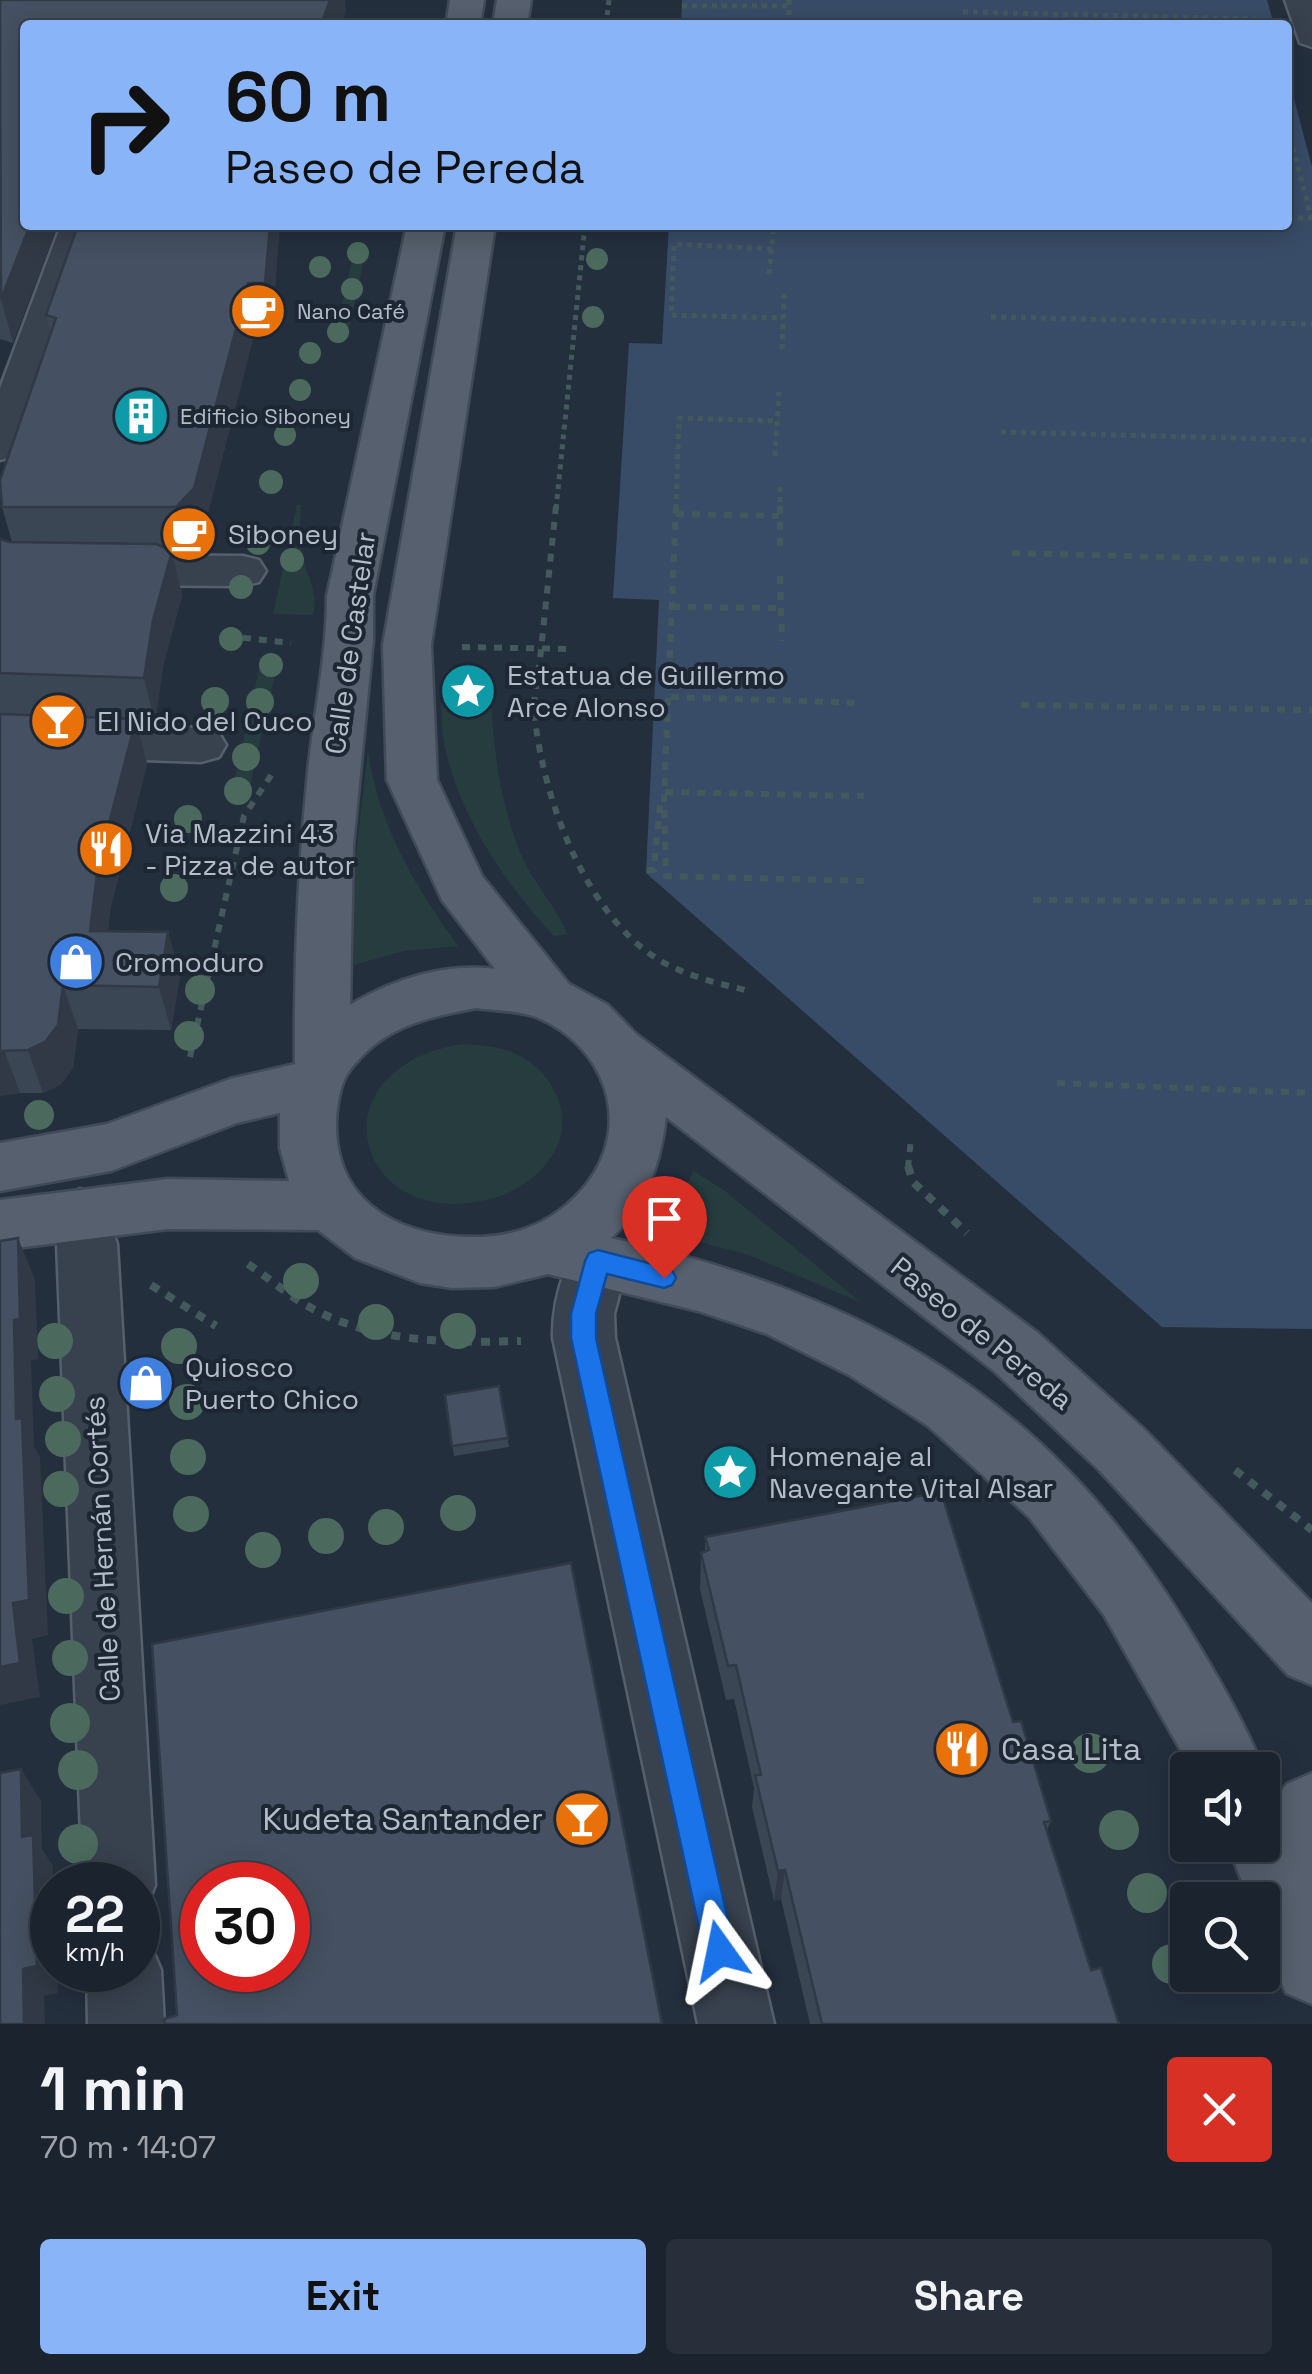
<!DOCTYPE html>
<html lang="en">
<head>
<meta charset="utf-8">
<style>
	body { margin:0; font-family:"Space Grotesk",sans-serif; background:#282f3a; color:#f1f3f6; height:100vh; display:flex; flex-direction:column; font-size:38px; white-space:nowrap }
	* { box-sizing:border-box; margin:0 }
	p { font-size:32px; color:#a0a4aa }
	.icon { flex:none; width:55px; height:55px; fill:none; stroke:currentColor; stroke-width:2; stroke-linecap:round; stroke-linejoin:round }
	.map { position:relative; height:2024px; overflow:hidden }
	.panel { display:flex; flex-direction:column; background:#1b232e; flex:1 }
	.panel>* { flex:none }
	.banner { position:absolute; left:20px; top:20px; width:1272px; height:210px; border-radius:10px; box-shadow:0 5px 25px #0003,0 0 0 2px #39404a; background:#8ab4f8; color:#111; overflow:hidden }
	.controls { position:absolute; left:1170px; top:1752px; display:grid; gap:20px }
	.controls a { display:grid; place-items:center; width:110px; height:110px; border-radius:10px; background:#1b232e; box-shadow:0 5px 25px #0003,0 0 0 2px #39404a; font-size:50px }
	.speed { position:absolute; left:30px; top:1862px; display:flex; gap:20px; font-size:50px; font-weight:700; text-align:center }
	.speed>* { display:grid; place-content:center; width:130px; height:130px; border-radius:50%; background:#1b232e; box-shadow:0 5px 25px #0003,0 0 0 2px #39404a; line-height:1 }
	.speed small { font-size:25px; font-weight:400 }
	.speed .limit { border:15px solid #d22; background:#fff; color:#111 }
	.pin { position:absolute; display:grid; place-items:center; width:85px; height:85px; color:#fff; margin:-102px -42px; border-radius:50% 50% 50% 0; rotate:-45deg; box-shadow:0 0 10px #0007 }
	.pin .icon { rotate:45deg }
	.me { position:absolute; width:110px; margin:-55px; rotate:348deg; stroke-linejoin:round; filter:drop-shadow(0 0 8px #0008) }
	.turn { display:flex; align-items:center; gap:35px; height:210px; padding:0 40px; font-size:45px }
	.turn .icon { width:130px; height:130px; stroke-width:2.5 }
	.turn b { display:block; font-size:70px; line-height:85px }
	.round { display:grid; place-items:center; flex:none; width:105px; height:105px; border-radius:10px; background:#282f3a }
	.headline { display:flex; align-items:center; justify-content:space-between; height:170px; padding:0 40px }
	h1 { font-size:60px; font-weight:700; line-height:75px }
	.primary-button { display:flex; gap:20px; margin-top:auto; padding:20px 40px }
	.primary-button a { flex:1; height:115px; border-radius:10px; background:#8ab4f8; color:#111; font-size:40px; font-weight:700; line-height:115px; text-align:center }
	.primary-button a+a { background:#282f3a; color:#f1f3f6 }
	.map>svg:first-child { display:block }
	.green { fill:#263c3f }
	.water { fill:#394c67 }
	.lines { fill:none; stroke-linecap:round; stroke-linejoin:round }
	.minor-casing { stroke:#565f6c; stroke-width:5 }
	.major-casing { stroke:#414a57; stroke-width:5 }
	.path-far2 { stroke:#44595c; stroke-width:5; stroke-dasharray:5 5; stroke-linecap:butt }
	.path-far1 { stroke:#44595c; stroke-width:6; stroke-dasharray:8 8; stroke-linecap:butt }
	.path { stroke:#44595c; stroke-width:8; stroke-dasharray:9 9; stroke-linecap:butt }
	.minor { fill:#38414e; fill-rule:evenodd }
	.major { fill:#56606e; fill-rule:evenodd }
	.tree { fill:#4b6a5d }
	.wall { fill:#3b4654 }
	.shaded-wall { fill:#303945 }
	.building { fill:#455162; stroke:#303945; stroke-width:2.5; fill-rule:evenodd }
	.route { fill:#1a73e8; stroke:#114b97; stroke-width:2.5 }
	.labels { text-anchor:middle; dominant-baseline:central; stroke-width:8; stroke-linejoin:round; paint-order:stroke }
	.far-poi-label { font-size:22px; fill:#b4bcc9; stroke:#1d2633; text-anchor:start }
	.poi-label { font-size:28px; fill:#b4bcc9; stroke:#1d2633; text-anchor:start }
	.street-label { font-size:28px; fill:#b4bcc9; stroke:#1d2633 }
	.near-poi-label { font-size:32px; fill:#b4bcc9; stroke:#1d2633; text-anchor:start }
</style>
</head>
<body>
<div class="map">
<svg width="1312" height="2024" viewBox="0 0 1312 2024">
	<rect width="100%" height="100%" fill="#242f3e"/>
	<!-- green -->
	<g class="green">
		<path d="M354 250H366L347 339 335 338Z"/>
		<path d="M297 505H301C300 523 299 540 303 557 307 578 319 593 313 615L273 614Z"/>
		<path d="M260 665H277L247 800H230Z"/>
		<path d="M490 680C492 740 499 806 524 861 535 884 561 914 567 934L554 936C505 884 458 814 444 743 440 724 442 702 441 682Z"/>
		<path d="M368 750C378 825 415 886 458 946L404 951 354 965 353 881Z"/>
		<path d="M462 1044C480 1045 498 1046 514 1053 555 1071 578 1120 550 1159 533 1182 509 1196 481 1201 355 1227 312 1069 462 1044Z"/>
		<path d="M694 1171 725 1191 862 1303 749 1255 658 1231Z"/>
	</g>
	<!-- water -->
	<g class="water">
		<path d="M682 0H1267L1274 25H681Z"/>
		<path d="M1288 76 1312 167V1329L1162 1327 646 873 659 600 613 598 628 359 629 343 662 344 669 225H1288Z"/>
	</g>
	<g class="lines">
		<!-- minor casing -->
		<g class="minor-casing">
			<g id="minor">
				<path d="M1285 0H1312V47L1300 43Z"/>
				<path d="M61 225H99L22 447 15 456 0 460V388Z"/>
				<path d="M100 555 243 556 259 560 266 571 259 582 243 586 100 585 84 581 77 570 84 559Z"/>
				<path d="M0 721 201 728 219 733 226 745 219 757 201 762 0 755Z"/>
				<path d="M80 1189 101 1197 117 1244 155 1885 145 1911 138 1914V1885H83L57 1244 50 1214 59 1197Z"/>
				<path d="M598 1236 619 1243 628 1261 614 1314 615 1338 774 2024H698L553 1338C552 1305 562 1273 577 1243Z"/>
				<path d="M138 1938 150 1944 161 1970 164 2024H88L87 1970H138Z"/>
			</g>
		</g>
		<!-- major casing -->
		<g class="major-casing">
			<g id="major">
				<path d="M450 0H484L480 25H446Z"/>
				<path d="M497 0H531L527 25H493Z"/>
				<path d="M407 225H445L373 596V640L353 846 350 1005C391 980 446 962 495 969L442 900 387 780 383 645 457 225H495L431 645 437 780 482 876 569 984 608 1005 636 1034 1038 1333 1145 1430 1312 1603V1685L1288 1675 1099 1470 994 1371 666 1117C661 1161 646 1208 611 1238 866 1295 1046 1396 1185 1623 1214 1670 1243 1719 1264 1770L1262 1774V1770H1192L1104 1615 1029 1517 928 1426 849 1375 767 1334 698 1311 548 1274 494 1287 452 1288 420 1283 355 1258 318 1230 168 1229 0 1250V1200L168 1179 289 1181 280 1148V1113L237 1123 111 1171 0 1191V1143L107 1124 230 1079 295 1064C294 967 298 869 308 772 314 713 327 656 327 596ZM476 1008C495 1011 518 1010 536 1017 605 1045 634 1124 586 1185 558 1219 524 1235 481 1237 408 1239 338 1209 336 1128 336 1110 339 1084 350 1070 383 1026 426 1018 476 1008Z"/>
				<path d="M1312 1773V2004L1286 1993 1262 1935V1900H1249L1228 1845H1262V1805L1269 1808 1287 1784Z"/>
			</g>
		</g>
		<!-- path-far2 -->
		<g class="path-far2">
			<path d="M789 0V25"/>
			<path d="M682 6H789"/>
			<path d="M963 12 1257 19"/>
			<path d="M606 25 609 0"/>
			<path d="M1288 128 1312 221"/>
			<path d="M1288 218H1311"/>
			<path d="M772 249 674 244 671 315 783 318"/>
			<path d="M769 274 773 232"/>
			<path d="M991 317 1312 324"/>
			<path d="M782 349 784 293"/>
			<path d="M1001 432 1312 440"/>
			<path d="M775 456 779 392"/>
			<path d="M780 487V509"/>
			<path d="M556 509 585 225"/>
			<path d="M676 509 679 418 779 421"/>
		</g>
		<!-- path-far1 -->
		<g class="path-far1">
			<path d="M556 506C551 554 546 602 541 650 539 672 532 698 535 719 544 800 585 912 656 958 685 976 717 983 749 991"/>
			<path d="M676 506 664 797 666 876 865 881"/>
			<path d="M780 506V548"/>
			<path d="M676 514 779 516"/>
			<path d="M1012 553 1312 561"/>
			<path d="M780 576 782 641"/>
			<path d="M672 607 780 608"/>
			<path d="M227 636 291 643"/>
			<path d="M462 647 571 649"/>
			<path d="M671 697 863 703"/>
			<path d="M1021 705 1312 710"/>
			<path d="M665 792 864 796"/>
			<path d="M647 870H654L660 804"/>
			<path d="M1033 900 1312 902"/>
			<path d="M190 1057 244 816 272 774"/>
			<path d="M1057 1083 1312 1093"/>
			<path d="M908 1168 911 1139"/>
		</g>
		<!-- path -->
		<g class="path">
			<path d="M908 1166 913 1182 967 1233"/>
			<path d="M248 1264C270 1279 290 1297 313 1309 377 1343 450 1343 521 1341"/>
			<path d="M151 1285 216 1326"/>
			<path d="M1235 1470 1312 1530"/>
		</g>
		<!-- minor -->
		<use href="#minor" class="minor"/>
		<!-- major -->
		<use href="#major" class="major"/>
	</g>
	<!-- trees -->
	<g class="tree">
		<circle cx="358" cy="253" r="11"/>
		<circle cx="597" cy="259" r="11"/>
		<circle cx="320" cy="267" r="11"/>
		<circle cx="352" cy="289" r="11"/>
		<circle cx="593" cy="317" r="11"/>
		<circle cx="338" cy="332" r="11"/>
		<circle cx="310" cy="353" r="11"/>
		<circle cx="300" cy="390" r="11"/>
		<circle cx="285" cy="435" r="11"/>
		<circle cx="271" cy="482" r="12"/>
		<circle cx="258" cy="543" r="12"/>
		<circle cx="292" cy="560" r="12"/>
		<circle cx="241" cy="587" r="12"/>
		<circle cx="231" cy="639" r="12"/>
		<circle cx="271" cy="665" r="12"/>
		<circle cx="215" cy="701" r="14"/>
		<circle cx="260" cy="702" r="14"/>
		<circle cx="246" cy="757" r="14"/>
		<circle cx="238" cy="791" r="14"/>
		<circle cx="188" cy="819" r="14"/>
		<circle cx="174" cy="888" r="14"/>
		<circle cx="200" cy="990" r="15"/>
		<circle cx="189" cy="1036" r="15"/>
		<circle cx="39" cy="1115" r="15"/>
		<circle cx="301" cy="1281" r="18"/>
		<circle cx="376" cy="1322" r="18"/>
		<circle cx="458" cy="1331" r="18"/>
		<circle cx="55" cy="1341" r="18"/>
		<circle cx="179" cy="1346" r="18"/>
		<circle cx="57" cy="1394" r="18"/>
		<circle cx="187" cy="1402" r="18"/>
		<circle cx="63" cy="1439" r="18"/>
		<circle cx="188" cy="1457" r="18"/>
		<circle cx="61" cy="1489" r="18"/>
		<circle cx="458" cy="1513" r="18"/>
		<circle cx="191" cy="1514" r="18"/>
		<circle cx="386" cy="1527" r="18"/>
		<circle cx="326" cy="1536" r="18"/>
		<circle cx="263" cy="1550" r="18"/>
		<circle cx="66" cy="1596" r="18"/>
		<circle cx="70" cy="1658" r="18"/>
		<circle cx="70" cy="1723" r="20"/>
		<circle cx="1090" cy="1753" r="20"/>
		<circle cx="78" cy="1770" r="20"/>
		<circle cx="1119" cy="1830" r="20"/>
		<circle cx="78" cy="1844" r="20"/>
		<circle cx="1147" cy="1893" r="20"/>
		<circle cx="1172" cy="1964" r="20"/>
	</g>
	<!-- wall -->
	<g class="wall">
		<path d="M0 0 346 10 341 25H25L13 343 0 339Z"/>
		<path d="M78 225H281L279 234 272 328 256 327 203 532 185 552H173L182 596 163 666 155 723 137 722 147 764 110 910 108 931 168 932 180 976 171 1030 78 1029 73 1068 60 1085 43 1093H20L0 1096V539L12 542 2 507 50 334 46 315Z"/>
		<path d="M499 1386 509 1447 454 1456 445 1395Z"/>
		<path d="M705 1537 1013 1722 1051 1821 1047 1830 1091 1970 1119 2024H810L781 1899 774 1901 752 1807 754 1788 734 1699 726 1700 700 1589 701 1553 705 1551Z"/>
	</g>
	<!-- shaded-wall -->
	<g class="shaded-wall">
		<path d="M330 0H345L346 10 341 25H321Z"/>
		<path d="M30 225H58L13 343 1 299Z"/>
		<path d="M270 225H281L279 234 272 328 265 283Z"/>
		<path d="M248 283 256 327 203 532 185 552 176 507Z"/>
		<path d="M172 551 182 596 163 666 155 723 144 678 153 620Z"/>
		<path d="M136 719 147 764 110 910 103 975 90 931 98 866Z"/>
		<path d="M168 932 180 976 171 1030 159 987Z"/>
		<path d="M63 985 78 1029 73 1068 60 1085 43 1093 28 1050Z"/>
		<path d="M4 1050 20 1093 0 1096V1051Z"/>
		<path d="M18 1238 35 1280 38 1359 31 1361 34 1446 40 1457 48 1635 32 1639 40 1697 0 1705V1667L13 1603 16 1419 14 1320Z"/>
		<path d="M21 1769 41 1801 42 1849 53 1866 52 1970H57L58 1993 44 1996 45 2024H24Z"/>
		<path d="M785 1870 781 1899 774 1901 778 1871Z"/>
	</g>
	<!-- building -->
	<g class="building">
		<path d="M0 0H330L321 25H25V225H30L1 299Z"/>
		<path d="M78 225H270L265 283H248L194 488 176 507H2L0 480 56 318 46 315Z"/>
		<path d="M0 539 9 542 156 544 172 551 153 620 144 678 0 673Z"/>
		<path d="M0 714 136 719 98 866 90 931 168 932 159 987 63 985 58 1025 45 1042 28 1050 0 1051Z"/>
		<path d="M18 1238 20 1319 14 1320 16 1419 22 1418 29 1600 13 1603 20 1663 0 1667V1241Z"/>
		<path d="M499 1386 508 1438 452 1446 445 1395Z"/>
		<path d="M941 1492 1013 1722 1021 1721 1051 1821 1044 1822 1091 1970 1101 1968 1119 2024H822L785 1870 778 1871 755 1775H761L736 1665 728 1666 701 1553 709 1550 705 1537Z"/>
		<path d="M571 1563 662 2024H165L164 2019 177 2015 152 1644ZM202 1885H288V1970H202Z"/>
		<path d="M21 1769 22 1837 33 1835 37 1966 23 1969 24 2024H0V1773Z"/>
	</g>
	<!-- route -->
	<path class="route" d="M598 1250 664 1267 672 1270 676 1278 672 1285 664 1288 607 1274 596 1314V1338L735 1951 731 1962 720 1967 709 1962 704 1951 571 1338V1314L585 1261 589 1253Z"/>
	<!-- icons -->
	<defs>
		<g id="cafe-disc" transform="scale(2.875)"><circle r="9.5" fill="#e8710a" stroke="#1d2633"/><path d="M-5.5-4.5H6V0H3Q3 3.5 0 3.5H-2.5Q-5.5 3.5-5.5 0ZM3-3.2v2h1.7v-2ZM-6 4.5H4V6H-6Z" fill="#fff"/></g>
		<g id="building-disc" transform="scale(2.875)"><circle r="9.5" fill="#0f9aa8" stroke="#1d2633"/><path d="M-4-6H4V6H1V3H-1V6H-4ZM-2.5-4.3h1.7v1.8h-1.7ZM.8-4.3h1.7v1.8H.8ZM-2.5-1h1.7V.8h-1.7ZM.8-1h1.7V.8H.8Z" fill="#fff"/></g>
		<g id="sight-disc" transform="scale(2.875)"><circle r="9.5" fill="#0f9aa8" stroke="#1d2633"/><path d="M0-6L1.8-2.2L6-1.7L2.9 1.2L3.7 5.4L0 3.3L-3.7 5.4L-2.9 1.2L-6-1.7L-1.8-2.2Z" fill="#fff"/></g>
		<g id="bar-disc" transform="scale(2.875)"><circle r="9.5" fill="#e8710a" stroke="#1d2633"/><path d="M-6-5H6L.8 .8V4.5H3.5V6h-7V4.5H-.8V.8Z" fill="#fff"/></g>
		<g id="restaurant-disc" transform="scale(2.875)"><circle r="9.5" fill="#e8710a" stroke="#1d2633"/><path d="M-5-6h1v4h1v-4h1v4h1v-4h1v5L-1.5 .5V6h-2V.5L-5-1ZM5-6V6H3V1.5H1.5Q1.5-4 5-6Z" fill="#fff"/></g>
		<g id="shop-disc" transform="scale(2.875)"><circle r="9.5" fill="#3f7fe0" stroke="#1d2633"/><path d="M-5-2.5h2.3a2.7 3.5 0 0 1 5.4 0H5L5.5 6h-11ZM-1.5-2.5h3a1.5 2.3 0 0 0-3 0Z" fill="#fff"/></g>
	</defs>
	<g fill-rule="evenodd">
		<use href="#cafe-disc" x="258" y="311"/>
		<use href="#building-disc" x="141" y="416"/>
		<use href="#cafe-disc" x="189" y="534"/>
		<use href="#sight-disc" x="468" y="691"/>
		<use href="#bar-disc" x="58" y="721"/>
		<use href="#restaurant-disc" x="106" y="849"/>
		<use href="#shop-disc" x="76" y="962"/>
		<use href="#shop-disc" x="146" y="1383"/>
		<use href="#sight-disc" x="730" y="1472"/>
		<use href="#restaurant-disc" x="962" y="1749"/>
		<use href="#bar-disc" x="582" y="1819"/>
	</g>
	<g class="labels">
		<!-- far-poi labels -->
		<g class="far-poi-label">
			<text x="297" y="311">Nano Café</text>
			<text x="180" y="416">Edificio Siboney</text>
		</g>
		<!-- poi labels -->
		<g class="poi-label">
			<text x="228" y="534">Siboney</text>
			<text x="507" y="675">Estatua de Guillermo<tspan x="507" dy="32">Arce Alonso</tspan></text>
			<text x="97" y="721">El Nido del Cuco</text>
			<text x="145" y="833">Via Mazzini 43<tspan x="145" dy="32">- Pizza de autor</tspan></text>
			<text x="115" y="962">Cromoduro</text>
			<text x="185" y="1367">Quiosco<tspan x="185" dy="32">Puerto Chico</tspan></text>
			<text x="769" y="1456">Homenaje al<tspan x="769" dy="32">Navegante Vital Alsar</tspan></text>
		</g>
		<!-- street labels -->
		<g class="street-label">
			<text transform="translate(350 643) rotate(-82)">Calle de Castelar</text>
			<text transform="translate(982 1333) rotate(39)">Paseo de Pereda</text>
			<text transform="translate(102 1549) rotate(-93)">Calle de Hernán Cortés</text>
		</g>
		<!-- near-poi labels -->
		<g class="near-poi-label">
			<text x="1001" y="1749">Casa Lita</text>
			<text x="543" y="1819" text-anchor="end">Kudeta Santander</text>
		</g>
	</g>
</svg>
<div class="controls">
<a><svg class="icon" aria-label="sound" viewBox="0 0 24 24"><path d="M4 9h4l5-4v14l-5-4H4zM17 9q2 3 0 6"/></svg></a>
<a><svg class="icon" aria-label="search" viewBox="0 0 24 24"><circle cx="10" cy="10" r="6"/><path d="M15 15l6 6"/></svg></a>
</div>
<div class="speed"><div>22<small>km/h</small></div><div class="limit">30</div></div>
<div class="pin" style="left:664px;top:1278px;background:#d93025"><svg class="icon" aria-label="arrive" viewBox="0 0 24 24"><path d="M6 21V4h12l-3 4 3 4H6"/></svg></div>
<svg class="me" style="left:720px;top:1951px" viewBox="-20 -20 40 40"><path d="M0-17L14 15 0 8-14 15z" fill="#1a73e8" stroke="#fff" stroke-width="4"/></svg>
<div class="banner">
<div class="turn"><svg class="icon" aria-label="right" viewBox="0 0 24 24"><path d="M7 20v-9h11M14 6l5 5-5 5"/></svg><div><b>60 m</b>Paseo de Pereda</div></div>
</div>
</div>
<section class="panel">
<div class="headline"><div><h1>1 min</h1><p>70 m · 14:07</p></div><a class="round" style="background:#d93025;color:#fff"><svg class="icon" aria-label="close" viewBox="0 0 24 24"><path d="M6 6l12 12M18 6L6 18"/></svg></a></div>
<div class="primary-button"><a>Exit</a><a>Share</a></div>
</section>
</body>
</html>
